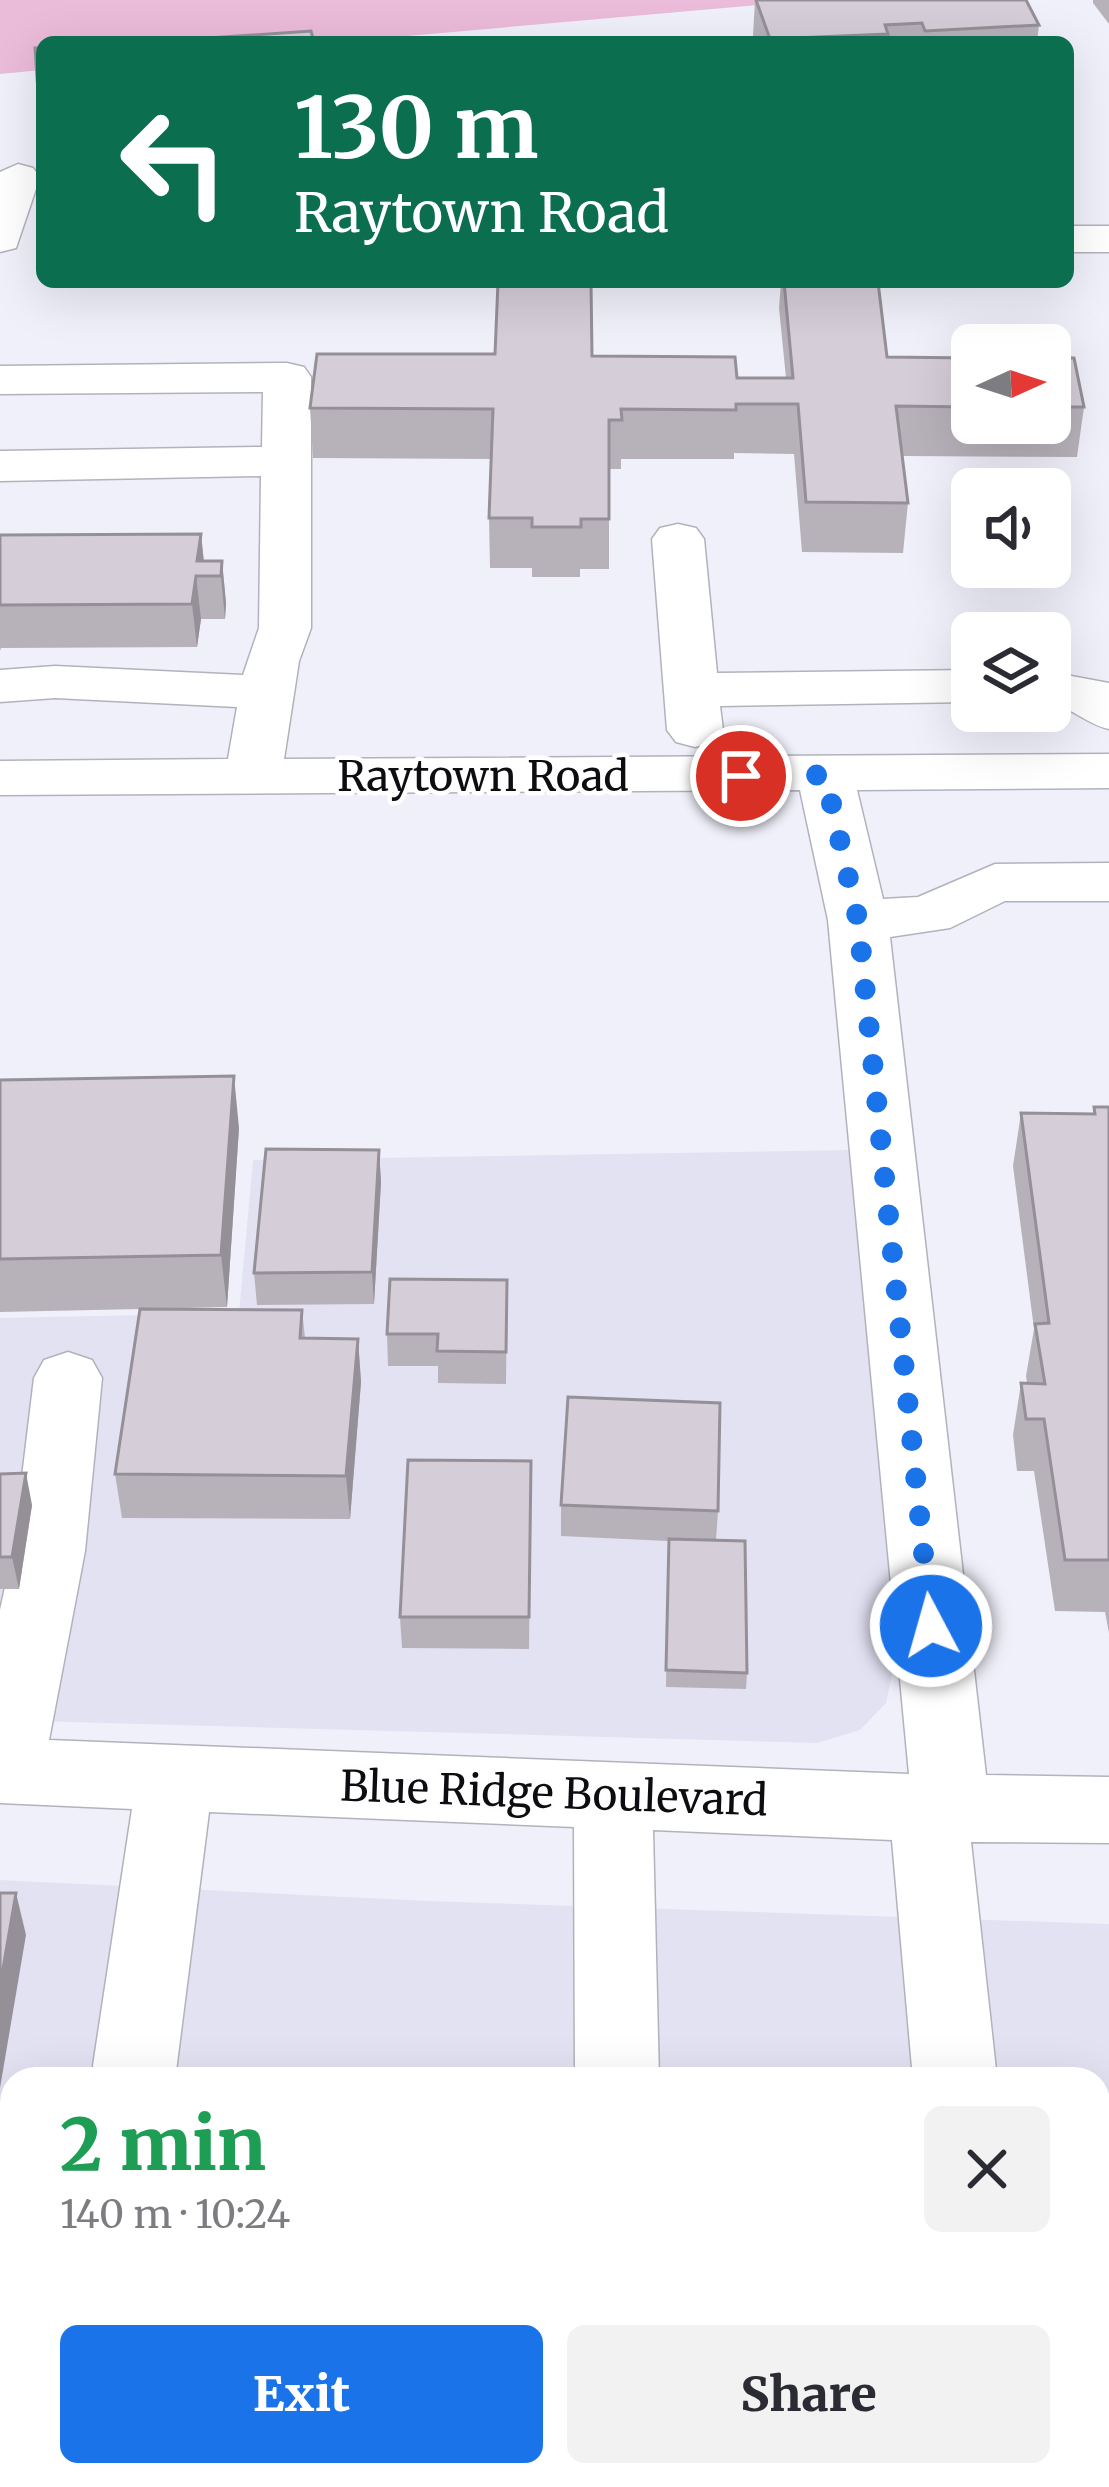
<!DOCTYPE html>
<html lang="en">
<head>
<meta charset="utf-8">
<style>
	body { margin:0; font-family:Merriweather,serif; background:#f2f2f3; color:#2b2b33; height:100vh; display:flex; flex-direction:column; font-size:45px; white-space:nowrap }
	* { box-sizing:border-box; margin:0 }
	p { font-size:39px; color:#7c7c81 }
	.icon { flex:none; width:66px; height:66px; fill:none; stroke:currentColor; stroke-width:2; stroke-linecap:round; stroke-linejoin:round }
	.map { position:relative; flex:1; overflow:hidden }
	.details { position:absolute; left:0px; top:2067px; width:1110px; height:420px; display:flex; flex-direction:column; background:#fff; border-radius:36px 36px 0 0; box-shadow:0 12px 48px #0002 }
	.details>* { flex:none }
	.hud { position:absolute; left:36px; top:36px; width:1038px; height:252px; border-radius:18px; box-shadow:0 12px 48px #0002; background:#0b6e4f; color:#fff; overflow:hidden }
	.needle { width:78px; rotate:87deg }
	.buttons { position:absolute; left:951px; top:324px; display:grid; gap:24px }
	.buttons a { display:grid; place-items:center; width:120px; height:120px; border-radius:18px; background:#fff; box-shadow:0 12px 48px #0002; font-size:60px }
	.pin { position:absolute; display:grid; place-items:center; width:102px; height:102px; color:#fff; margin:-51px; border:6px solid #fff; border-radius:50%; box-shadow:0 3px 12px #0007 }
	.me { position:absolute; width:132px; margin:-66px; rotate:354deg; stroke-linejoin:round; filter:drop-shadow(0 0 9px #0008) }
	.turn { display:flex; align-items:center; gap:42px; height:252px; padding:0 60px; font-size:54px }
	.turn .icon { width:156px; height:156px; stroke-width:2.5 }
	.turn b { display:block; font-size:84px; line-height:102px }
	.round { display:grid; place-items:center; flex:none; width:126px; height:126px; border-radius:18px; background:#f2f2f3 }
	.overview { display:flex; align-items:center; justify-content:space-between; height:204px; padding:0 60px }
	h1 { font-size:72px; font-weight:800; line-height:90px; color:#1e9e55 }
	.cta { display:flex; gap:24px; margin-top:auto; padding:24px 60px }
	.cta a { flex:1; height:138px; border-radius:18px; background:#1a73e8; color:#fff; font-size:48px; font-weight:800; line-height:138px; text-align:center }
	.cta a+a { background:#f2f2f3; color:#2b2b33 }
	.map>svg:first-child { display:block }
	.built { fill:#e3e2f3; fill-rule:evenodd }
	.green { fill:#ebbbda }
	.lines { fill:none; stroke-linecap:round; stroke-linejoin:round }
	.minor-casing { stroke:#b2b2bc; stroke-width:3 }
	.minor { fill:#fff; fill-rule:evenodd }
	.wall { fill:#b7b1ba }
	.shaded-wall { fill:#959097 }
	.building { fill:#d5ced8; stroke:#959097; stroke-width:3 }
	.route { stroke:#1a73e8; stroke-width:21; stroke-dasharray:0 37.8 }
	.labels { text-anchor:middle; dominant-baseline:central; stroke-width:9; stroke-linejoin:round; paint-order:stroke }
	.street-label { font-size:42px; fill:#0d0c10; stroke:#fefefe }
</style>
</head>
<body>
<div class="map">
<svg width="1109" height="2487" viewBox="0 0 1109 2487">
	<rect width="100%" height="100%" fill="#f0f0fb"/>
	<!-- built -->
	<g class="built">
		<path d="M849 1150 897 1652 886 1703 860 1730 817 1743 0 1720V1318L239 1313 253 1160Z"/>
		<path d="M0 1880 428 1901 1109 1924V2487H0ZM12 2079H1098V2475H12Z"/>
	</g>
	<!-- green -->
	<path class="green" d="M0 0H816L339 42H42V70L0 74Z"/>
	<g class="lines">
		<!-- minor casing -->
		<g class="minor-casing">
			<g id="minor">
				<path d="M18 164 33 168 40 177 16 248 0 252V172Z"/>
				<rect x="1068" y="226" width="41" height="26"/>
				<path d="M287 363 304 367 311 377V628L299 661 284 759 1109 754V788L857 790 883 899 918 897 995 864 1109 863V901H1005L950 928 890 937 986 1775 1109 1777V1843L971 1842 997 2079H913L892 1840 653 1830 659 2079H575L574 1827 209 1812 175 2079H91L132 1809 0 1803V1610L13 1551 34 1378 44 1360 68 1352 92 1360 102 1378 85 1551 49 1740 909 1774 828 920 800 790 0 795V761L228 759 237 707 55 698 0 702V670L55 666 243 675 259 628 261 476 0 481V451L262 447 263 392 0 394V366Z"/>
				<path d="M678 524 696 528 704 539 717 673 972 670V702L720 706 723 730 714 742 695 747 676 742 667 730 652 539 660 528Z"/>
				<path d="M1050 672 1109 683V729C1086 724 1074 708 1050 704Z"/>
				<rect x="1098" y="2209" width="11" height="84"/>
				<path d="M60 2475H152L151 2487H59Z"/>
				<path d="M429 2475H521L520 2487H428Z"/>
				<path d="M596 2475H839L834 2487H601Z"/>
			</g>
		</g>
		<!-- minor -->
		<use href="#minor" class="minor"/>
	</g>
	<!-- wall -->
	<g class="wall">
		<path d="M755 0 1039 25 1037 42H755L753 36Z"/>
		<path d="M1093 0H1109V24L1093 3Z"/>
		<path d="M42 48V122L38 92Z"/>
		<path d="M781 282H878L887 357 972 358V423H1050V358L1084 407 1077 457 902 456 908 503 903 553 802 552 794 454 734 453V459H621V469H609V569H580V577H532V568H490L489 518 491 459 313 458 310 408 592 356 737 378H786L779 308Z"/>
		<path d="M201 534 204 561H222L226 603 225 619H201L197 647 1 648 0 651V535Z"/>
		<path d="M0 1080 239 1128 227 1307 140 1309 302 1310 305 1338 358 1339 361 1382 350 1519 122 1518 115 1474 140 1309 0 1312Z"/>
		<path d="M1094 1107H1109V1633L1105 1612 1055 1611 1034 1471H1017L1013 1435 1021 1383H1027L1026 1376 1034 1329 1013 1166 1021 1113 1093 1114Z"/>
		<path d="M379 1150 381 1182 374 1304 257 1305 254 1273Z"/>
		<path d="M507 1280 506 1384 438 1383V1366H388L387 1334Z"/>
		<path d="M531 1461 529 1649 402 1648 400 1617Z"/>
		<path d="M0 1474 32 1505 19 1589H0Z"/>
		<path d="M561 1505 718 1511 716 1540 747 1673 746 1689 666 1687 668 1541 561 1536Z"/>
	</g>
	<!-- shaded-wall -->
	<g class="shaded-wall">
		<path d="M201 534 205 576 197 561Z"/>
		<path d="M222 561 226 603 225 619 221 576Z"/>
		<path d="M196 576 201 619 197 647 192 604Z"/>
		<path d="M234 1076 239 1128 227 1307 221 1255Z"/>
		<path d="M379 1150 381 1182 374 1304 372 1272Z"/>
		<path d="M358 1339 361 1382 350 1519 346 1476Z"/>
		<path d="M26 1473 32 1505 19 1589 12 1557Z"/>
		<path d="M16 1893 26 1935 0 2088V1986Z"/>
	</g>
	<!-- building -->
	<g class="building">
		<path d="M756 0H1026L1039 25 925 31 922 23 885 25 888 34 770 39Z"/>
		<path d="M311 31 314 42H194V39Z"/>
		<path d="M35 48H42V92H38Z"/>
		<path d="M498 282H591L592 356 735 357 737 378H793L784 282H878L887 357 972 358V407L896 406 908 503 806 502 798 404H736V410L621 409 622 420H609V519H581V527H532V518H489L493 409 310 408 317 354H495Z"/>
		<path d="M1050 358H1074L1084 407H1050Z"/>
		<path d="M201 534 197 561H222L221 576H196L192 604 0 605V535Z"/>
		<path d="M234 1076 221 1255 0 1259V1080Z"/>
		<path d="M1094 1107H1109V1560H1065L1044 1419H1026L1021 1383 1045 1384 1035 1324 1049 1323 1021 1113 1095 1114Z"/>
		<path d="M266 1149 379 1150 372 1272 254 1273Z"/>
		<path d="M390 1279 507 1280 506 1352 437 1351 438 1334H387Z"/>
		<path d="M140 1309 302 1310 300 1338 358 1339 346 1476 115 1474Z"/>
		<path d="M568 1397 720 1403 718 1511 561 1505Z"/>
		<path d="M408 1460 531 1461 529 1617H400Z"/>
		<path d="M26 1473 12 1557H0V1474Z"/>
		<path d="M669 1539 745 1541 747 1673 666 1670Z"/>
		<path d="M0 1893H16L0 1986Z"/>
	</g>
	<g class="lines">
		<!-- route -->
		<path class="route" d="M741 776 825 775 858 920 931 1626"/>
	</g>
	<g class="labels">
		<!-- street labels -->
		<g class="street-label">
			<text x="483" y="776">Raytown Road</text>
			<text transform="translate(554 1793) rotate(2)">Blue Ridge Boulevard</text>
		</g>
	</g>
</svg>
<div class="buttons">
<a><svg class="needle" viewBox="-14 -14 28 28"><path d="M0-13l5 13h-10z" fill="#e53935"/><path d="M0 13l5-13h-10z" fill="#7c7c81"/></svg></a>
<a><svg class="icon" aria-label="sound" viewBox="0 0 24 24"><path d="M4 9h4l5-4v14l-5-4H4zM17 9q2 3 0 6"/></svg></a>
<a><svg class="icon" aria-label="layers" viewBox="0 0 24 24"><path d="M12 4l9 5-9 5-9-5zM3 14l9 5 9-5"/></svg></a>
</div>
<div class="pin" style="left:741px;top:776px;background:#d93025"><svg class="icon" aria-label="arrive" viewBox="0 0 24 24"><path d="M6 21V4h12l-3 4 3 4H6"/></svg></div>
<svg class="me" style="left:931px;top:1626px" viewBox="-20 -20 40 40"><circle r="17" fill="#1a73e8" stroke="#fff" stroke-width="3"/><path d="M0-11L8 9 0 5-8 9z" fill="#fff"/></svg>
<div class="hud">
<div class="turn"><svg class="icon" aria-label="left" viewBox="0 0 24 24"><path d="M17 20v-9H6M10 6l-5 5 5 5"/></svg><div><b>130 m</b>Raytown Road</div></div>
</div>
<section class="details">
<div class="overview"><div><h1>2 min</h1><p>140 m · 10:24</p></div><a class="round"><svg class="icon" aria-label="close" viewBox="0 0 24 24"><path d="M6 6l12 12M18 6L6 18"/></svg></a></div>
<div class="cta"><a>Exit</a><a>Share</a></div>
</section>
</div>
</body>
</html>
